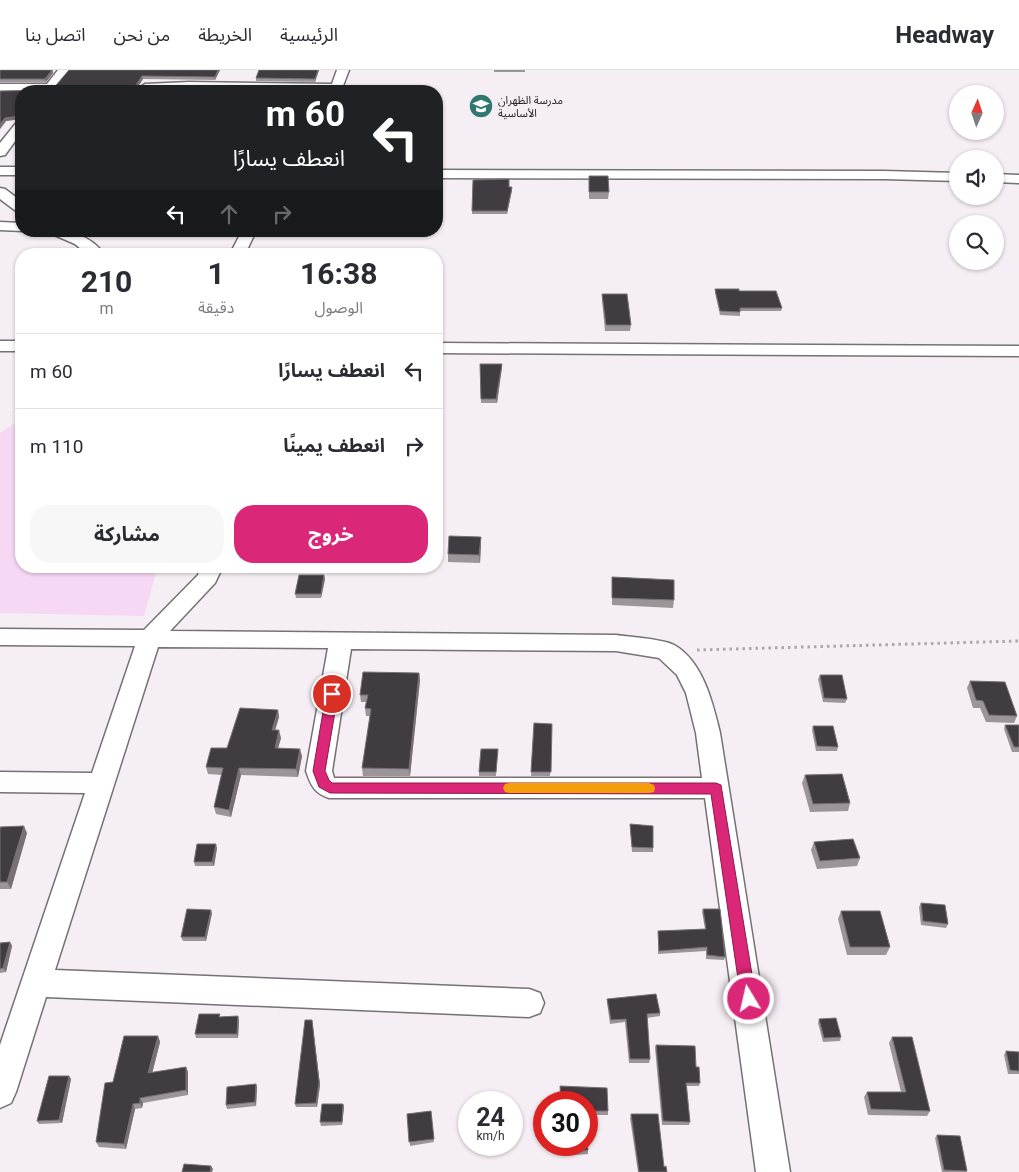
<!DOCTYPE html>
<html lang="ar">
<head>
<meta charset="utf-8">
<style>
	body { margin:0; font-family:Roboto,"Noto Sans Arabic",sans-serif; background:#f7f7f7; color:#2b2b33; direction:rtl; height:100vh; display:flex; flex-direction:column; font-size:19px; white-space:nowrap }
	* { box-sizing:border-box; margin:0 }
	p { font-size:16px; color:#7c7c81 }
	.icon { flex:none; width:28px; height:28px; fill:none; stroke:currentColor; stroke-width:2; stroke-linecap:round; stroke-linejoin:round }
	.map { position:relative; flex:1; overflow:hidden; direction:ltr }
	.sheet { position:absolute; left:15px; top:178px; width:428px; height:325px; display:flex; flex-direction:column; background:#fff; border-radius:20px; box-shadow:0 1px 4px #0004; direction:rtl }
	.sheet>* { flex:none }
	.hud { position:absolute; left:15px; top:15px; width:428px; height:152px; border-radius:20px; box-shadow:0 1px 4px #0004; direction:rtl; background:#202124; color:#fff; overflow:hidden }
	.needle { width:32px; rotate:3deg }
	.controls { position:absolute; left:949px; top:15px; display:grid; gap:10px }
	.controls a { display:grid; place-items:center; width:55px; height:55px; border-radius:50%; background:#fff; box-shadow:0 1px 4px #0004; font-size:25px }
	.speed { position:absolute; left:458px; top:1021px; display:flex; gap:10px; font-size:25px; font-weight:700; text-align:center }
	.speed>* { display:grid; place-content:center; width:65px; height:65px; border-radius:50%; background:#fff; box-shadow:0 1px 4px #0004; line-height:1 }
	.speed small { font-size:12px; font-weight:400 }
	.speed .limit { border:8px solid #d22; background:#fff; color:#111 }
	.pin { position:absolute; display:grid; place-items:center; width:42px; height:42px; color:#fff; margin:-21px; border:2px solid #fff; border-radius:50%; box-shadow:0 1px 5px #0007 }
	.me { position:absolute; width:55px; margin:-28px; rotate:351deg; stroke-linejoin:round; filter:drop-shadow(0 0 4px #0008) }
	.turn { display:flex; align-items:center; gap:18px; height:105px; padding:0 15px; font-size:22px }
	.turn .icon { width:65px; height:65px; stroke-width:2.5 }
	.turn b { display:block; font-size:35px; line-height:42px }
	.lanes { display:flex; align-items:center; height:48px; padding:0 15px; background:#0003; justify-content:center; gap:25px; direction:ltr }
	.lanes .off { opacity:.35 }
	.eta { display:flex; justify-content:space-evenly; align-items:center; height:85px; text-align:center }
	.eta b { font-size:30px; font-weight:700; line-height:35px }
	.primary-button { display:flex; gap:10px; margin-top:auto; padding:10px 15px }
	.primary-button a { flex:1; height:58px; border-radius:20px; background:#db2777; color:#fff; font-size:20px; font-weight:700; line-height:58px; text-align:center }
	.primary-button a+a { background:#f7f7f7; color:#2b2b33 }
	ul { padding:0; list-style:none }
	li { display:flex; align-items:center; gap:15px; height:75px; padding:0 15px; border-top:1px solid #e1e1e2 }
	li div { flex:1 }
	li b { display:block; font-size:19px }
	li em { font-style:normal }
	header { display:flex; align-items:center; gap:30px; box-sizing:border-box; height:70px; padding:0 25px; background:#fff; border-bottom:1px solid #e1e1e2 }
	header strong { font-size:24px }
	nav { display:flex; gap:28px; margin-inline-start:auto; font-size:18px }
	.map>svg:first-child { display:block }
	.green { fill:#f6d8f4 }
	.lines { fill:none; stroke-linecap:round; stroke-linejoin:round }
	.minor-casing { stroke:#767176; stroke-width:3 }
	.path { stroke:#aca7ac; stroke-width:3; stroke-dasharray:2.5 4; stroke-linecap:butt }
	.minor { fill:#fff; fill-rule:evenodd }
	.wall { fill:#9b959a }
	.shaded-wall { fill:#777177 }
	.building { fill:#413c41; stroke:#777177 }
	.route { fill:#db2777; stroke:#8e194d }
	.slow { fill:#f59e0b }
	.labels { text-anchor:middle; dominant-baseline:central; stroke-width:5; stroke-linejoin:round; paint-order:stroke }
	.far-poi-label { font-size:11px; fill:#252325; stroke:#f5eef4; text-anchor:start }
</style>
</head>
<body>
<header>
<strong>Headway</strong>
<nav><a>الرئيسية</a><a>الخريطة</a><a>من نحن</a><a>اتصل بنا</a></nav>
</header>
<div class="map">
<svg width="1019" height="1102" viewBox="0 0 1019 1102">
	<rect width="100%" height="100%" fill="#f5eef4"/>
	<!-- green -->
	<path class="green" d="M21 349V496H158L144 546 0 543V363Z"/>
	<g class="lines">
		<!-- minor casing -->
		<g class="minor-casing">
			<g id="minor">
				<path d="M58 0H70L53 21 0 22V14H47Z"/>
				<path d="M337 0H349L341 21 189 20 144 21 139 18 145 14 189 12 332 14Z"/>
				<path d="M21 51V63L5 85 0 86V73L17 52Z"/>
				<rect x="0" y="97" width="21" height="8"/>
				<path d="M436 100 884 101 958 103V111L884 109 436 108Z"/>
				<path d="M995 104 1019 105V113L995 112Z"/>
				<path d="M0 118 5 119 21 131V142L16 141 0 129Z"/>
				<path d="M0 152 21 153 22 161 0 160Z"/>
				<path d="M50 161C71 161 90 165 104 184H87L75 174 52 164Z"/>
				<path d="M242 161H256L245 184H230Z"/>
				<rect x="0" y="271" width="21" height="10"/>
				<path d="M436 273 1019 276V286L436 283Z"/>
				<path d="M201 496H223L215 513 170 561 616 565C630 567 663 569 674 575 703 591 713 634 720 663L790 1102H756L705 728H329C314 723 311 715 306 701L328 578 158 577 55 900 529 919 540 923 544 933 540 943 529 947 46 927 16 1022 11 1033 0 1038V975L85 723 0 722V702L92 703 135 576 0 575V559L144 560 198 505ZM351 579 616 581 659 588 677 605 686 623 696 663 702 708H334L332 701Z"/>
			</g>
		</g>
		<!-- path -->
		<path class="path" d="M697 580 1019 571"/>
		<!-- minor -->
		<use href="#minor" class="minor"/>
	</g>
	<!-- wall -->
	<g class="wall">
		<path d="M0 0H53V3L46 12H0Z"/>
		<path d="M69 0H220L215 10 143 9 135 21H21V50V49L6 51 0 59V21L52 20Z"/>
		<path d="M259 0H319L315 12 256 11V8Z"/>
		<rect x="494" y="0" width="31" height="2"/>
		<path d="M473 110 509 117 512 120 507 144H472Z"/>
		<path d="M589 112 609 122 608 129H589Z"/>
		<path d="M715 219 739 221 782 238 781 241H740V246L720 245 715 223Z"/>
		<path d="M602 224 631 255 630 261H605L602 230Z"/>
		<path d="M480 294H502L497 333H481Z"/>
		<path d="M481 467 480 493 448 492V484Z"/>
		<path d="M324 505 325 509 321 528H296L295 524Z"/>
		<path d="M612 507 674 530 673 538 612 535Z"/>
		<path d="M419 603 420 610 410 706H363L362 698 370 646H366L365 638 366 632H361L360 625Z"/>
		<path d="M820 605 847 629 845 633 823 632 818 609Z"/>
		<path d="M970 611 1017 646 1014 653 986 652 980 638H973L967 618Z"/>
		<path d="M278 640 279 647 275 660 281 668 278 678 302 686 298 707 241 705 231 747 216 744 214 737 222 705 208 704 206 697 227 678Z"/>
		<path d="M534 653 552 654 550 706H531Z"/>
		<path d="M1005 655H1019V682H1012L1004 659Z"/>
		<path d="M813 656 838 677 837 681H816L812 660Z"/>
		<path d="M498 679 496 706H479V702Z"/>
		<path d="M805 705 850 733 848 741 810 742 802 713Z"/>
		<path d="M630 754 653 778V782H632L630 758Z"/>
		<path d="M0 757 27 763 11 819H0Z"/>
		<path d="M814 772 860 788 857 796 817 799 811 780Z"/>
		<path d="M217 778 214 796H195L194 792Z"/>
		<path d="M921 833 948 854 946 858 921 855 919 837Z"/>
		<path d="M703 839 725 887 724 890 706 889V881L658 884V861L705 859 702 842Z"/>
		<path d="M841 841 890 877 886 885H847L838 849Z"/>
		<path d="M212 843 206 871H183L181 867Z"/>
		<path d="M10 872 12 876 6 902 0 903V873Z"/>
		<path d="M607 929 660 943V946L647 948 650 989 649 993H629L625 952 610 954 607 932Z"/>
		<path d="M221 947 239 950 238 968H196L195 964Z"/>
		<path d="M819 949 841 967 840 971 823 972 818 953Z"/>
		<path d="M312 950 320 1015 317 1037H296L295 1034Z"/>
		<path d="M158 966 160 972 152 1003 186 997 188 1002V1025L143 1033 142 1038 135 1039 126 1079 99 1077 96 1072 113 1012Z"/>
		<path d="M892 967 930 1041 927 1046 868 1045 864 1027 867 1022H901L889 973Z"/>
		<path d="M656 975 696 997 700 1013 699 1016H687L690 1052 689 1055H662L655 978Z"/>
		<path d="M1006 981 1019 982V1004H1008L1004 985Z"/>
		<path d="M69 1006 71 1009 62 1053 39 1054 37 1051Z"/>
		<path d="M256 1014 257 1017 256 1036 227 1039 226 1035Z"/>
		<path d="M560 1016 608 1041V1045H586V1032H560Z"/>
		<path d="M343 1034 344 1037 342 1055 321 1056 320 1052Z"/>
		<path d="M431 1041 434 1072 410 1076 407 1044Z"/>
		<path d="M631 1044 664 1097 667 1102H638L630 1048Z"/>
		<path d="M937 1065 967 1101 966 1102H942L935 1068Z"/>
		<path d="M563 1075H586L588 1080V1084L563 1086Z"/>
	</g>
	<!-- shaded-wall -->
	<g class="shaded-wall">
		<path d="M52 0 53 3 46 12 45 9Z"/>
		<path d="M218 0H220L215 10V7Z"/>
		<path d="M318 0H319L315 12V9Z"/>
		<path d="M142 6 143 9 135 21H132Z"/>
		<path d="M20 46 21 49 6 51 0 59V54L5 48Z"/>
		<path d="M512 117V120L507 144V141Z"/>
		<path d="M502 294V298L497 333 496 329Z"/>
		<path d="M481 467V475L480 493 479 485Z"/>
		<path d="M324 505 325 509 321 528V524Z"/>
		<path d="M419 603 420 610 410 706 409 699Z"/>
		<path d="M278 640 279 647 273 667 272 660Z"/>
		<path d="M279 660 281 668 276 685 275 678Z"/>
		<path d="M300 679 302 686 298 707 296 699Z"/>
		<path d="M239 698 241 705 231 747 229 740Z"/>
		<path d="M24 756 27 763 11 819 7 812Z"/>
		<path d="M216 774 217 778 214 796 212 792Z"/>
		<path d="M211 840 212 843 206 871 205 867Z"/>
		<path d="M10 872 12 876 6 902 3 898Z"/>
		<path d="M238 946 239 950 238 968 237 964Z"/>
		<path d="M312 950 320 1015 317 1037 316 1033Z"/>
		<path d="M158 966 160 972 151 1008 148 1003Z"/>
		<path d="M186 997 188 1002V1025L186 1020Z"/>
		<path d="M69 1006 71 1009 62 1053 59 1050Z"/>
		<path d="M256 1014 257 1017 256 1036 255 1032Z"/>
		<path d="M140 1028 143 1033 142 1038 140 1033Z"/>
		<path d="M133 1034 135 1039 126 1079 124 1074Z"/>
		<path d="M343 1034 344 1037 342 1055V1052Z"/>
		<path d="M211 1096 213 1099 212 1102H210Z"/>
	</g>
	<!-- building -->
	<g class="building">
		<path d="M0 0H52L45 9H0Z"/>
		<path d="M69 0H218L215 7 142 6 132 21H21V47L20 46 5 48 0 54V21L52 20Z"/>
		<path d="M259 0H318L315 9 256 8Z"/>
		<path d="M589 106H608L609 122H589Z"/>
		<path d="M509 109V117H512L507 141H472L473 110Z"/>
		<path d="M715 219H739V221H776L782 238H740V242L720 241Z"/>
		<path d="M602 224H627L631 255H606Z"/>
		<path d="M480 294H502L496 329H481Z"/>
		<path d="M449 466 481 467 479 485 448 484Z"/>
		<path d="M299 505H324L321 524H295Z"/>
		<path d="M612 507 674 510V530L612 528Z"/>
		<path d="M363 602 419 603 409 699 362 698 371 639 365 638 368 625H360Z"/>
		<path d="M820 605H842L847 629 824 628Z"/>
		<path d="M970 611 1005 612 1017 646 989 645 983 631 976 630Z"/>
		<path d="M240 638 278 640 272 660H279L275 678 300 679 296 699 239 698 229 740 214 737 223 698 206 697 211 678H227Z"/>
		<path d="M534 653 552 654 551 702H531Z"/>
		<path d="M1005 655H1019V677H1014Z"/>
		<path d="M813 656H833L838 677 817 676Z"/>
		<path d="M481 679H498L496 702H479Z"/>
		<path d="M842 704 850 733 813 734 805 705Z"/>
		<path d="M630 754 653 756V778L632 777Z"/>
		<path d="M24 756 7 812H0V757Z"/>
		<path d="M853 769 860 788 820 791 814 772Z"/>
		<path d="M197 774H216L212 792H194Z"/>
		<path d="M921 833 945 835 948 854 923 851Z"/>
		<path d="M187 839 211 840 205 867H181Z"/>
		<path d="M703 839H720L725 887 707 885V877L659 881 658 861 706 859Z"/>
		<path d="M841 841H880L890 877H850Z"/>
		<path d="M10 872 3 898 0 899V873Z"/>
		<path d="M656 924 660 943 647 944 650 989H630L626 949 611 950 607 929Z"/>
		<path d="M199 944H220L219 947 238 946 237 964H195Z"/>
		<path d="M836 948 841 967 824 968 819 949Z"/>
		<path d="M305 950H312L319 1012 316 1033 295 1034Z"/>
		<path d="M124 966H158L148 1003 186 997V1020L140 1028V1033L133 1034 124 1074 96 1072 105 1013 113 1012Z"/>
		<path d="M892 967H912L930 1041 871 1039 867 1022H906Z"/>
		<path d="M656 975 695 976 696 997H699L700 1013H686L690 1052 663 1051Z"/>
		<path d="M1006 981 1019 982V1001L1010 1000Z"/>
		<path d="M49 1006H69L59 1050 37 1051Z"/>
		<path d="M256 1014 255 1032 226 1035 227 1017Z"/>
		<path d="M560 1016 607 1018 608 1041H586V1032H561Z"/>
		<path d="M322 1034H343L342 1052H320Z"/>
		<path d="M431 1041 434 1069 409 1072 407 1044Z"/>
		<path d="M631 1044H658L664 1097 666 1096 667 1102H639Z"/>
		<path d="M586 1064 588 1080 563 1082V1075H586Z"/>
		<path d="M937 1065 960 1066 967 1101 944 1100Z"/>
		<path d="M184 1094 211 1096 210 1102H182Z"/>
	</g>
	<!-- route -->
	<path class="route" d="M332 619 338 624 325 701 329 710 332 713H716L721 715 756 929 754 934 749 936 743 934 741 929 711 724 330 723 319 717 313 701 326 624Z"/>
	<!-- slow -->
	<path class="slow" d="M509 713H649L654 715 655 718 654 722 649 723H509L505 722 503 718 505 714Z"/>
	<!-- icons -->
	<defs>
		<g id="school-disc" transform="scale(1.25)"><circle r="9.5" fill="#2f7872" stroke="#f5eef4"/><path d="M0-5L7-2L0 1L-7-2ZM-4 1L0 2.5L4 1V4Q0 6-4 4Z" fill="#fff"/></g>
	</defs>
	<g fill-rule="evenodd">
		<use href="#school-disc" x="481" y="36"/>
	</g>
	<g class="labels">
		<!-- far-poi labels -->
		<g class="far-poi-label">
			<text x="498" y="30">مدرسة الظهران<tspan x="498" dy="13">الأساسية</tspan></text>
		</g>
	</g>
</svg>
<div class="controls">
<a><svg class="needle" viewBox="-14 -14 28 28"><path d="M0-13l5 13h-10z" fill="#e53935"/><path d="M0 13l5-13h-10z" fill="#7c7c81"/></svg></a>
<a><svg class="icon" aria-label="sound" viewBox="0 0 24 24"><path d="M4 9h4l5-4v14l-5-4H4zM17 9q2 3 0 6"/></svg></a>
<a><svg class="icon" aria-label="search" viewBox="0 0 24 24"><circle cx="10" cy="10" r="6"/><path d="M15 15l6 6"/></svg></a>
</div>
<div class="speed"><div>24<small>km/h</small></div><div class="limit">30</div></div>
<div class="pin" style="left:332px;top:624px;background:#d93025"><svg class="icon" aria-label="arrive" viewBox="0 0 24 24"><path d="M6 21V4h12l-3 4 3 4H6"/></svg></div>
<svg class="me" style="left:749px;top:929px" viewBox="-20 -20 40 40"><circle r="17" fill="#db2777" stroke="#fff" stroke-width="3"/><path d="M0-11L8 9 0 5-8 9z" fill="#fff"/></svg>
<div class="hud">
<div class="turn"><svg class="icon" aria-label="left" viewBox="0 0 24 24"><path d="M17 20v-9H6M10 6l-5 5 5 5"/></svg><div><b>60 m</b>انعطف يسارًا</div></div>
<div class="lanes"><svg class="icon" aria-label="left" viewBox="0 0 24 24"><path d="M17 20v-9H6M10 6l-5 5 5 5"/></svg><svg class="icon off" aria-label="ahead" viewBox="0 0 24 24"><path d="M12 20V5M6 11l6-6 6 6"/></svg><svg class="icon off" aria-label="right" viewBox="0 0 24 24"><path d="M7 20v-9h11M14 6l5 5-5 5"/></svg></div>
</div>
<section class="sheet">
<div class="eta">
<div><b>16:38</b><p>الوصول</p></div>
<div><b>1</b><p>دقيقة</p></div>
<div><b>210</b><p>m</p></div>
</div>
<ul>
<li><svg class="icon" aria-label="left" viewBox="0 0 24 24"><path d="M17 20v-9H6M10 6l-5 5 5 5"/></svg><div><b>انعطف يسارًا</b></div><em>60 m</em></li>
<li><svg class="icon" aria-label="right" viewBox="0 0 24 24"><path d="M7 20v-9h11M14 6l5 5-5 5"/></svg><div><b>انعطف يمينًا</b></div><em>110 m</em></li>
</ul>
<div class="primary-button"><a>خروج</a><a>مشاركة</a></div>
</section>
</div>
</body>
</html>
